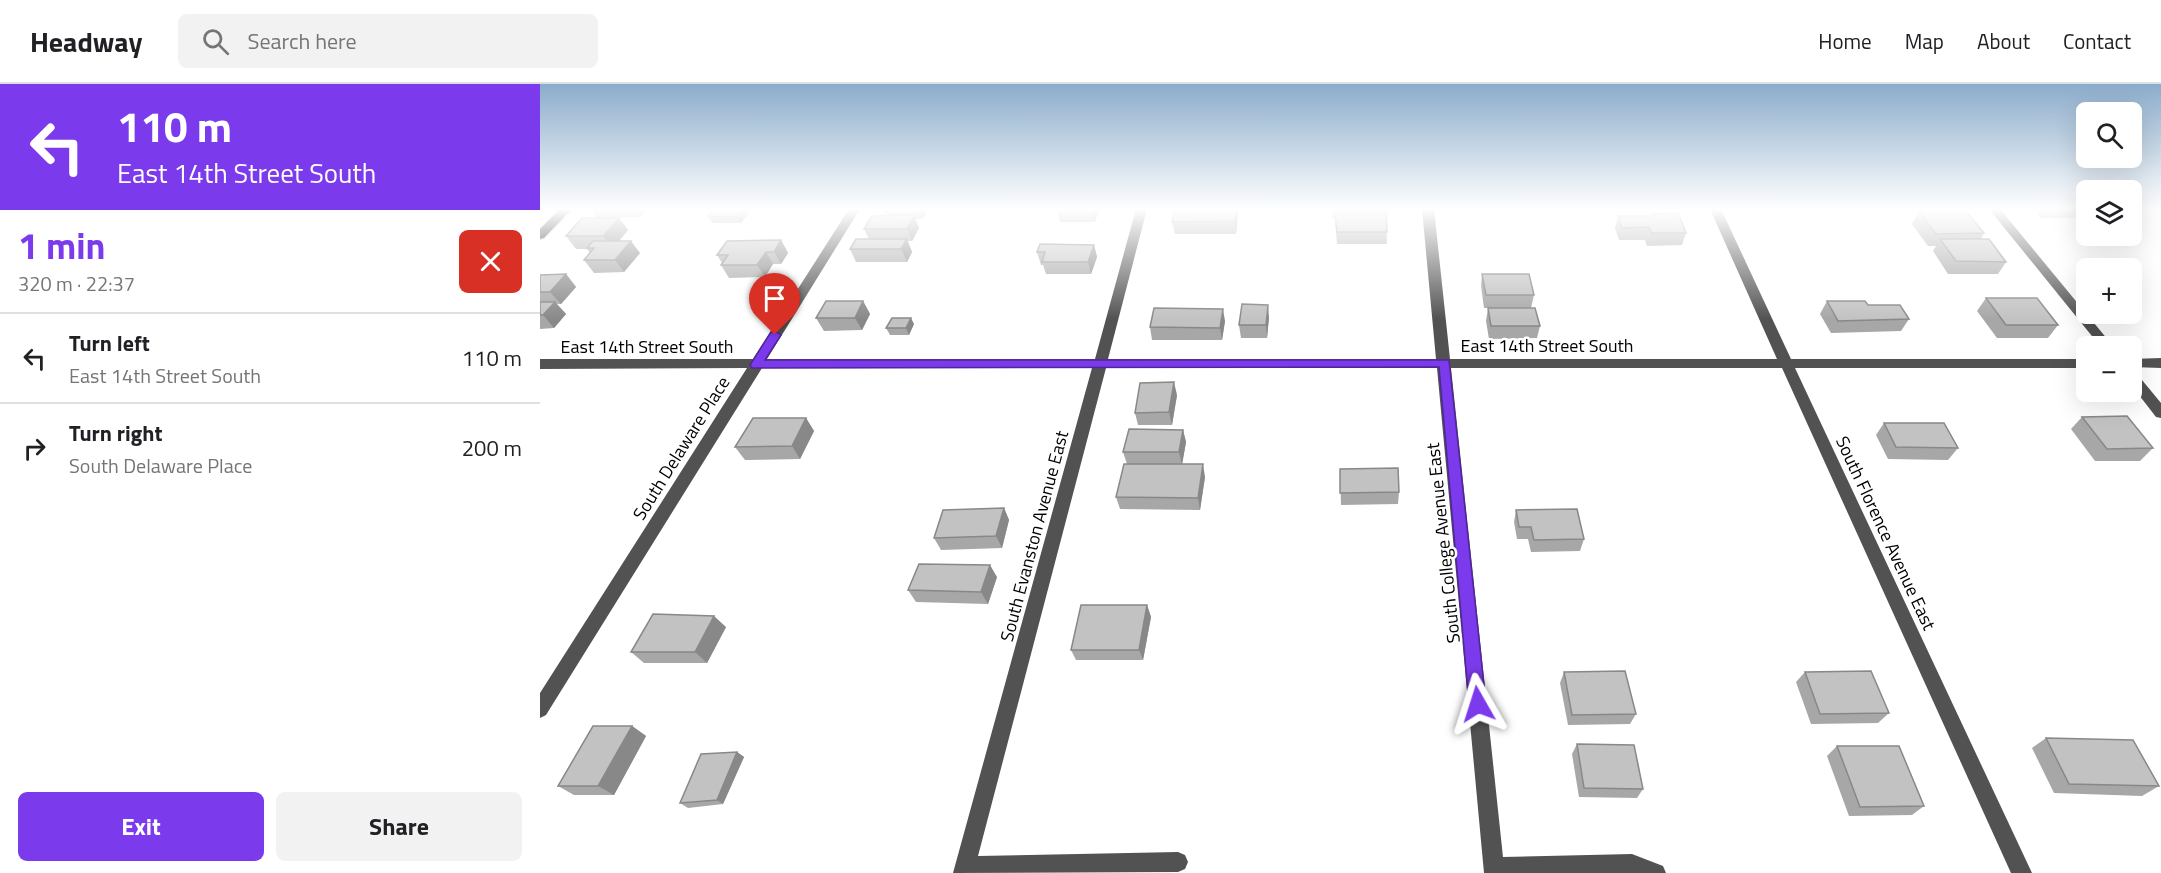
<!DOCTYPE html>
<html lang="en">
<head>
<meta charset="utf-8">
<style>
	body { margin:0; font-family:"Titillium Web",sans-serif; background:#f2f2f2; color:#202124; height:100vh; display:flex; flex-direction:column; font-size:22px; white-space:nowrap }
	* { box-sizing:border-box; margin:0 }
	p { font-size:20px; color:#757577 }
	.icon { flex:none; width:33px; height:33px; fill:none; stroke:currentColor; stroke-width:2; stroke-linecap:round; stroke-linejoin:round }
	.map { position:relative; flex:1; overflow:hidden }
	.drawer { display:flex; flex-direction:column; background:#fff; width:540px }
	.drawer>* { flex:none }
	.hud { background:#7c3aed; color:#fff; overflow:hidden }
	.controls { position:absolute; left:1536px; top:18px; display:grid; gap:12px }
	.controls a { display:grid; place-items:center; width:66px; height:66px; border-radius:9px; background:#fff; box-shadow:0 6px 24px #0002; font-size:30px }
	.pin { position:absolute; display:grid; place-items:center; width:51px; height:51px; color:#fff; margin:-62px -26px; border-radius:50% 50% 50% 0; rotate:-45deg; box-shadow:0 0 6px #0007 }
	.pin .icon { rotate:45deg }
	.me { position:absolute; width:66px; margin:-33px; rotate:354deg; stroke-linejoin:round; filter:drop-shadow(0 0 4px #0008) }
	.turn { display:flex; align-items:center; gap:21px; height:126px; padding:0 18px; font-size:27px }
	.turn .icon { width:78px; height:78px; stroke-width:2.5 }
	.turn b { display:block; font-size:42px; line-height:51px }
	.round { display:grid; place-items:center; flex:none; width:63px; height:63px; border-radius:9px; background:#f2f2f2 }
	.overview { display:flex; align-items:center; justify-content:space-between; height:102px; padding:0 18px }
	h1 { font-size:36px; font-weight:700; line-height:45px; color:#7c3aed }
	.primary-button { display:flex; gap:12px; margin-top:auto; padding:12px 18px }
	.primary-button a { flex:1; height:69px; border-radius:9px; background:#7c3aed; color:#fff; font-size:24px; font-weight:700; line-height:69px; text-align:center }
	.primary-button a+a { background:#f2f2f2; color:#202124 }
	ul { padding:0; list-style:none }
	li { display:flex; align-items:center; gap:18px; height:90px; padding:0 18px; border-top:2px solid #e0e0e0 }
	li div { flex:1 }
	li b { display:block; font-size:22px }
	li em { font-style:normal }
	header { display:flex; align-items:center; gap:36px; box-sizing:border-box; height:84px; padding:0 30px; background:#fff; border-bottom:2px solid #e0e0e0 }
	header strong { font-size:28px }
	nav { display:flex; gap:33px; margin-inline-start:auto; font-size:21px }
	.search { width:420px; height:54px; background:#f2f2f2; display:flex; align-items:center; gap:15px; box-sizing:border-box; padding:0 21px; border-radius:9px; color:#757577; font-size:22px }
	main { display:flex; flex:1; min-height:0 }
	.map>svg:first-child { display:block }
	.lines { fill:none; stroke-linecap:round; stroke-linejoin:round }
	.major-casing { stroke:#dbdbdb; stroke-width:3 }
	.minor { fill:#525252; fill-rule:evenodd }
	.major { fill:#000; fill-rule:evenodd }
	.wall { fill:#a7a7a7 }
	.shaded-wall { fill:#888 }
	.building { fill:#c2c2c2; stroke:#888; stroke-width:1.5 }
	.route { fill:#7c3aed; stroke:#51269a; stroke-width:1.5 }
	.labels { text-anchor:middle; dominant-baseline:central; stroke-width:5; stroke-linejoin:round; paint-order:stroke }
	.street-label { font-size:18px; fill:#000; stroke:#fff }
</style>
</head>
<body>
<header>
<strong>Headway</strong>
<div class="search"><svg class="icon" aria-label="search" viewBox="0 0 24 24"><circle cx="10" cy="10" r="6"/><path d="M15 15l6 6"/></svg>Search here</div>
<nav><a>Home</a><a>Map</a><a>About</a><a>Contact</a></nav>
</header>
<main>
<section class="drawer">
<div class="hud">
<div class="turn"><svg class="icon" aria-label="left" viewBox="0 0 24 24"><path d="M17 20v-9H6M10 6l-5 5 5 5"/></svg><div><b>110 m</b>East 14th Street South</div></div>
</div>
<div class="overview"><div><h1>1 min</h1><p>320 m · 22:37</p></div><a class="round" style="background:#d93025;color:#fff"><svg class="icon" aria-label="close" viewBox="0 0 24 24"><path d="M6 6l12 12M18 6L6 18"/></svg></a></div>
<ul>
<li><svg class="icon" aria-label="left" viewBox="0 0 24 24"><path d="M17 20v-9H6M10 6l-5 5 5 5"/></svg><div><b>Turn left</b><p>East 14th Street South</p></div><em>110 m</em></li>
<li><svg class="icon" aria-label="right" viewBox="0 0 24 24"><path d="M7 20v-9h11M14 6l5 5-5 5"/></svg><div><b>Turn right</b><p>South Delaware Place</p></div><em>200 m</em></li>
</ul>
<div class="primary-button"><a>Exit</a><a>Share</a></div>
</section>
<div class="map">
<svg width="1621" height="789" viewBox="0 0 1621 789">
	<rect width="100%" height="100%" fill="#fff"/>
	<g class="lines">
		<!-- major casing -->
		<g class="major-casing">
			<path id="major" d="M20 125H32L4 154 0 155V145Z"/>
		</g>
		<!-- minor -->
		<g class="minor">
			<path d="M309 125H320L227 275H555L596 125H607L568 275H896L882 125H894L910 275H1237L1170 125H1181L1251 275H1546V284H1255L1492 789H1471L1242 284H911L963 773 1092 770 1123 782 1126 789H944L897 284H566L438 772 638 768 645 771 648 778 645 785 638 788 413 789 552 284H222L6 631 0 634V609L207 284 0 285V275H213Z"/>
			<path d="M1449 125H1460L1573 262H1560Z"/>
			<path d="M1621 274V284L1592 283V275Z"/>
			<path d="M1592 288 1597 290 1621 319V334L1616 333 1592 302Z"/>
		</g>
		<!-- major -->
		<use href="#major" class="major"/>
	</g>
	<!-- wall -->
	<g class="wall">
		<path d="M51 125H107L100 133 57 134Z"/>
		<path d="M174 125H207L209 129 201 139H172L168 132Z"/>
		<path d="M343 125H388L383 135H375L379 144 372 157H367L372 168 367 178H316L310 165 329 155 324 145 346 131Z"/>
		<path d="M559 125 555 138H520L517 126Z"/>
		<path d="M792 125H849L848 134H846L847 160H797L795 134H792Z"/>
		<path d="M1494 125H1546V134H1501Z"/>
		<path d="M1379 127 1444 149 1441 155 1466 178 1458 190H1408L1393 167 1396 162H1388L1372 140Z"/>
		<path d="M698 130 696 150H635L632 138Z"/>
		<path d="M1112 130 1146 149 1142 161 1107 162 1105 156H1079L1075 144 1078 132H1111Z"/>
		<path d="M79 134 88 146 79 157 100 169 84 188 54 189 44 176 50 169 47 165H36L26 152Z"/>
		<path d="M241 156 248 169 241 180H233L225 193 189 194 181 181 182 179 177 171Z"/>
		<path d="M554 161 557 173 551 190H506L503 181H501L497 168Z"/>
		<path d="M26 190 36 203 21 220H17L26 230 14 244 0 245V191Z"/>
		<path d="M942 190 994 211 991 224H944L941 202Z"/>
		<path d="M1446 214 1518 241 1508 254H1457L1437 227Z"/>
		<path d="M323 217 330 230 322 246 284 247 276 234Z"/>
		<path d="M1287 217 1328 221 1369 235 1361 247 1291 249 1280 230Z"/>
		<path d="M948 224 1000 242 997 254 949 255 946 237Z"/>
		<path d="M729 233 727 254H701L699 241Z"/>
		<path d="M685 237 682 256H612L610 243Z"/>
		<path d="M374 240 369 251H350L346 244Z"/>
		<path d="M637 311 632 341H598L595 329Z"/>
		<path d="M1542 333 1613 364 1600 377H1555L1531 345Z"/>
		<path d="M266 334 274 347 260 375 205 376 195 363Z"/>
		<path d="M1344 339 1418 364 1408 376 1348 375 1336 351Z"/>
		<path d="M643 346 646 358 642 380 665 393 660 426 580 425 576 413 587 380 583 368Z"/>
		<path d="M800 385 859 408 858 420 801 421Z"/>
		<path d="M464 424 469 436 462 464 401 466 394 454Z"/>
		<path d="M976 426 1044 455 1040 467 991 468 988 455H977L974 438Z"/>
		<path d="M457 493 448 520 376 518 368 506Z"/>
		<path d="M607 521 611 533 603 576H536L531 566Z"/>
		<path d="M186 543 167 579H104L91 568Z"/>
		<path d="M1024 588 1096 630 1090 640 1028 641 1020 599Z"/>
		<path d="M1265 588 1349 629 1338 639 1271 640 1256 598Z"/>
		<path d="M92 642 106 652 74 711H34L18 702Z"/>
		<path d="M1506 654 1619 702 1602 712 1514 709 1492 664Z"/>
		<path d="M1037 660 1103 705 1097 714 1039 713 1032 670Z"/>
		<path d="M1297 662 1384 722 1372 731 1309 732 1287 672Z"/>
		<path d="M197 668 204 673 183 720 148 724 140 719Z"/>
	</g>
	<!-- shaded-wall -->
	<g class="shaded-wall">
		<path d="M94 125H107L100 133Z"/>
		<path d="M203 125H207L209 129 201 139 197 133Z"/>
		<path d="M379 125H388L383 135Z"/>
		<path d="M552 125H559L555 138Z"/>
		<path d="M696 125H698V130L696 150 695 137Z"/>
		<path d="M374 131 379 144 372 157 367 145Z"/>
		<path d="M79 134 88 146 73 164 63 152Z"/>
		<path d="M367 155 372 168 367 178 361 165Z"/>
		<path d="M241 156 248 169 241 180 234 168Z"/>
		<path d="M91 157 100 169 84 188 75 176Z"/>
		<path d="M554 161 557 173 551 190 548 178Z"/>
		<path d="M226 168 233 180 225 193 217 181Z"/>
		<path d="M26 190 36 203 21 220 10 208Z"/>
		<path d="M323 217 330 230 322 246 315 234Z"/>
		<path d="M15 218 26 230 14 244 3 231Z"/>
		<path d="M728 221 729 233 727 254 726 241Z"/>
		<path d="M683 225 685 237 682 256 680 244Z"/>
		<path d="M371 234 374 240 369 251 366 244Z"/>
		<path d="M634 298 637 311 632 341 629 328Z"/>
		<path d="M266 334 274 347 260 375 252 362Z"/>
		<path d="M643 346 646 358 642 381 639 368Z"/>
		<path d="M663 380 665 393 660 426 658 414Z"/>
		<path d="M464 424 469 436 462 464 456 452Z"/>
		<path d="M450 481 457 493 448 520 441 508Z"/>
		<path d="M607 521 611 533 603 576 599 566Z"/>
		<path d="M174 532 186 543 167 579 155 568Z"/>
		<path d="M92 642 106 652 74 711 58 702Z"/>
		<path d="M197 668 204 673 183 720 177 716Z"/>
	</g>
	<!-- building -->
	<g class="building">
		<path d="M174 125H203L197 133 168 132Z"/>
		<path d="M517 125H552L517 126Z"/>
		<path d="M635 125H696L695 137 632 138Z"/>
		<path d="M1379 127H1426L1444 149 1396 150Z"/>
		<path d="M1138 129 1146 149H1111L1109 143 1082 144 1078 132H1113L1112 130Z"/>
		<path d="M795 130H846L847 148H797Z"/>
		<path d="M374 131 367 145H324L332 132Z"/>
		<path d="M42 134H79L63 152H26Z"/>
		<path d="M316 155H367L361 165H310Z"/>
		<path d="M1400 155H1449L1466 178 1416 177Z"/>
		<path d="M241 156 234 168H226L217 181H181L188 171H177L187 157Z"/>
		<path d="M53 157H91L75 176H44L54 164H47Z"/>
		<path d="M500 160 554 161 548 178H502L505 168H497Z"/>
		<path d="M26 190 10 208H0V191Z"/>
		<path d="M942 190H989L994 211H946Z"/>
		<path d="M1446 214H1497L1518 241H1466Z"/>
		<path d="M286 217H323L315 234H276Z"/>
		<path d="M1287 217H1325L1328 221H1360L1369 235 1298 237Z"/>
		<path d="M0 218H15L3 231H0Z"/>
		<path d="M702 220 728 221 726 241H699Z"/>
		<path d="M614 224 683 225 680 244 610 243Z"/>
		<path d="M948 224H995L1000 242H951Z"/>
		<path d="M352 234H371L366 244H346Z"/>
		<path d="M634 298 629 328 595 329 600 299Z"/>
		<path d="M1587 332 1613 364 1567 365 1542 333Z"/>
		<path d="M213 334H266L252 362 195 363Z"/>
		<path d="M1344 339H1404L1418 364 1356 363Z"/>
		<path d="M589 345 643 346 639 368H583Z"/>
		<path d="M584 380H663L658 414 576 413Z"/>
		<path d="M858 384 859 408 800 409V385Z"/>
		<path d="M464 424 456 452 394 454 403 426Z"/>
		<path d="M1037 425 1044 455 994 456 991 443H979L976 426Z"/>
		<path d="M379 480 450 481 441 508 368 506Z"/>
		<path d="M541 521H607L599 566H531Z"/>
		<path d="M113 530 174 532 155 568H91Z"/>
		<path d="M1085 587 1096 630 1032 631 1024 588Z"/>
		<path d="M1331 587 1349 629 1280 630 1265 588Z"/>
		<path d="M53 642H92L58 702H18Z"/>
		<path d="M1506 654 1593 656 1619 702 1529 700Z"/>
		<path d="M1037 660 1094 661 1103 705 1044 704Z"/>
		<path d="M1297 662H1359L1384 722 1320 723Z"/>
		<path d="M197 668 177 716 140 719 161 670Z"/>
	</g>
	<!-- sky -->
	<linearGradient id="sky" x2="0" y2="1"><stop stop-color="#8baccb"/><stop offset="0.53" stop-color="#fff"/><stop offset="1" stop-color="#fff" stop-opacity="0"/></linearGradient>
	<rect width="1621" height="236" fill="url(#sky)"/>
	<!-- route -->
	<path class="route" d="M235 247 241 251 225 276H909L946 620 944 625 938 627 932 625 929 620 899 283 212 284 210 281 231 248Z"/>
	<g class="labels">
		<!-- street labels -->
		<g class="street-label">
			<text x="1007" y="261">East 14th Street South</text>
			<text x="107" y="262">East 14th Street South</text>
			<text transform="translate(141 364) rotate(-58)">South Delaware Place</text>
			<text transform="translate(1346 449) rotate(65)">South Florence Avenue East</text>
			<text transform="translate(494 452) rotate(-75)">South Evanston Avenue East</text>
			<text transform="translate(903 459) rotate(-96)">South College Avenue East</text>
		</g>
	</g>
</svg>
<div class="controls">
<a><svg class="icon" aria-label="search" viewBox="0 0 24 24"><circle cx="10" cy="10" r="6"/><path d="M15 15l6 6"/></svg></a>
<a><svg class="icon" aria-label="layers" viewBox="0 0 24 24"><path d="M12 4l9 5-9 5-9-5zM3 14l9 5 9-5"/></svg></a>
<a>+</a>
<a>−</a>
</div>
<div class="pin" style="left:235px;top:251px;background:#d93025"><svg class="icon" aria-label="arrive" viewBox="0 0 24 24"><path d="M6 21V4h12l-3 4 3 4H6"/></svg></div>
<svg class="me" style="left:938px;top:620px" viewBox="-20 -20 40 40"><path d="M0-17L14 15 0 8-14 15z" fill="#7c3aed" stroke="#fff" stroke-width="4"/></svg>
</div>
</main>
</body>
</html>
